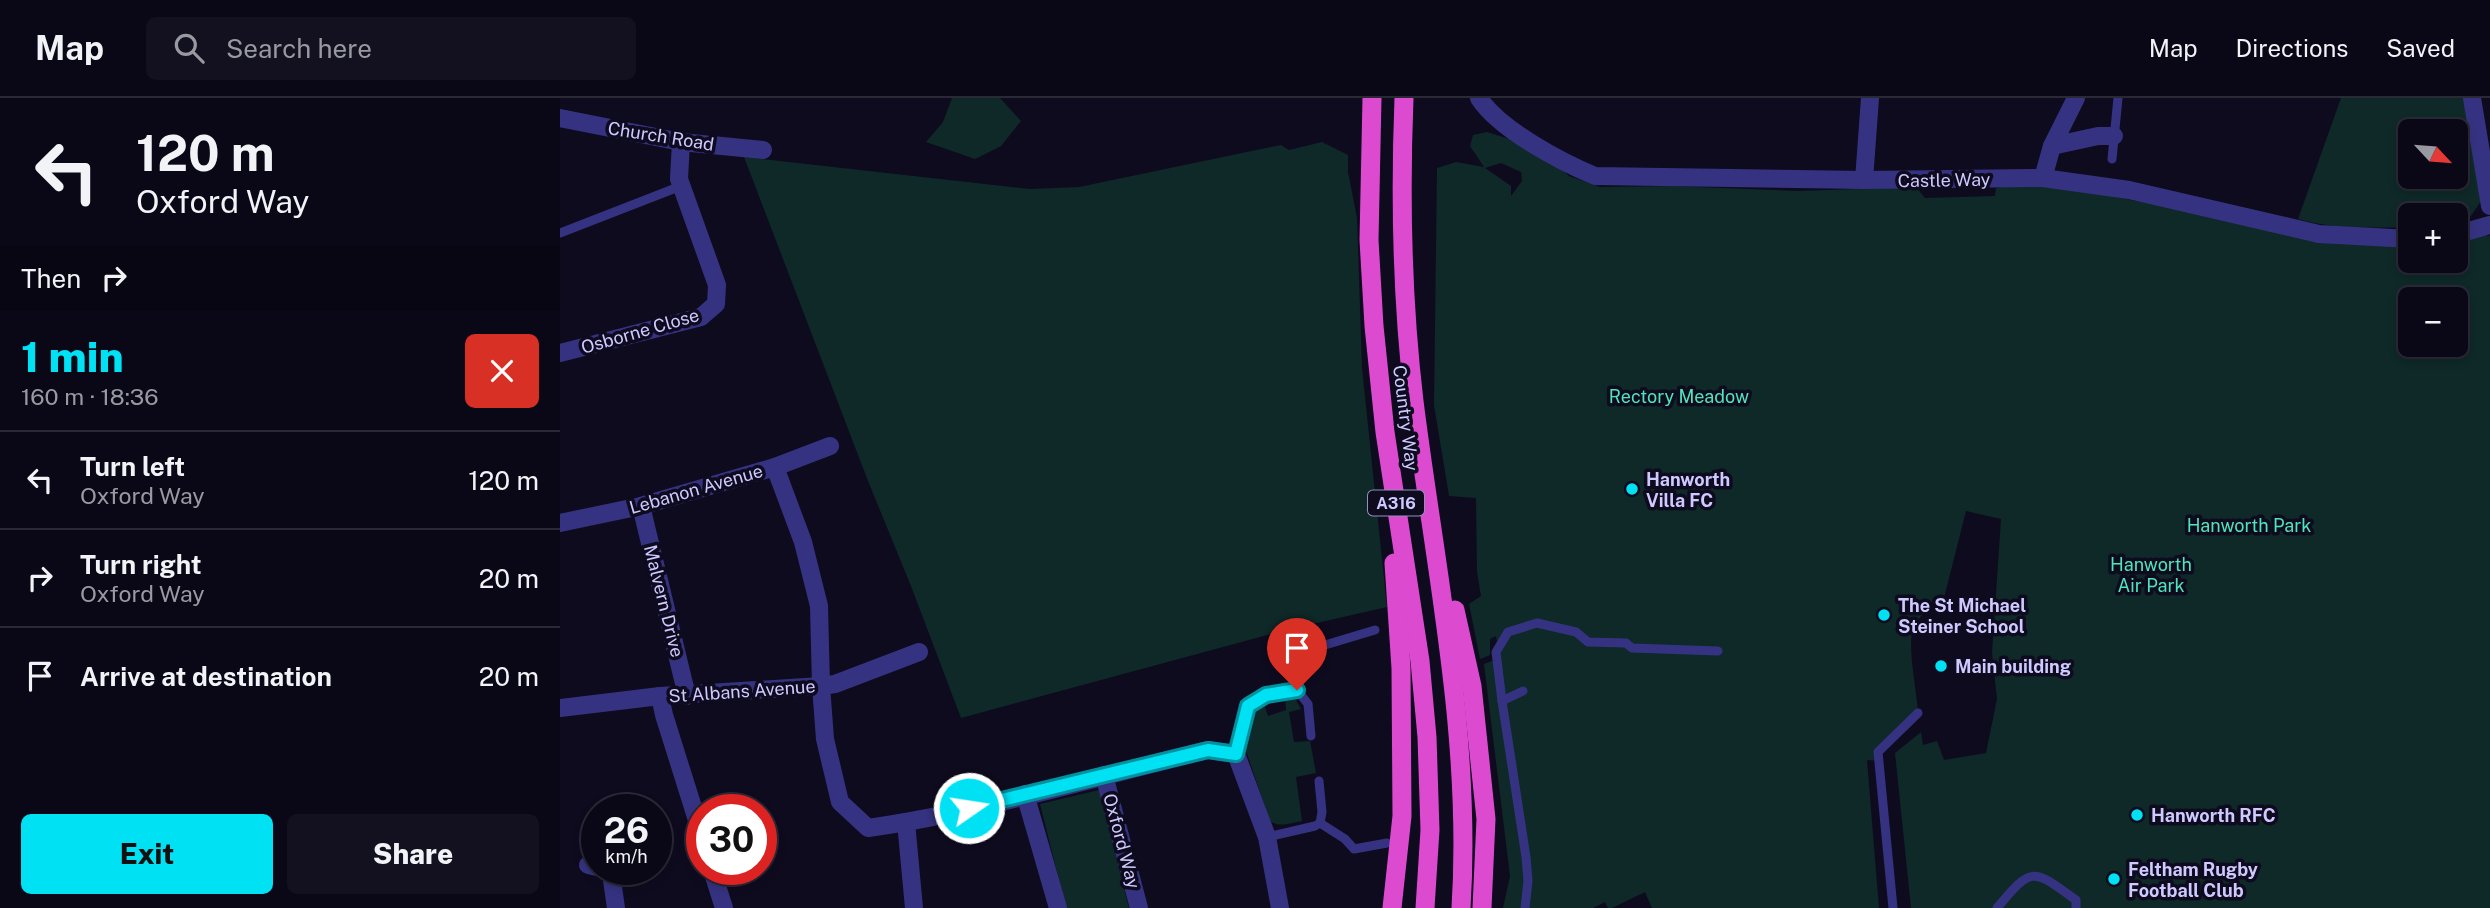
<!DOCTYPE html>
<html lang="en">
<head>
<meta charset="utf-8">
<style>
	body { margin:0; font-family:"Public Sans",sans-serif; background:#131120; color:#f1f3f6; height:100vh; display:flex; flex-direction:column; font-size:26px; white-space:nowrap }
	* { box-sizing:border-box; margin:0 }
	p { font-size:23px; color:#999aa1 }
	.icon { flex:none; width:38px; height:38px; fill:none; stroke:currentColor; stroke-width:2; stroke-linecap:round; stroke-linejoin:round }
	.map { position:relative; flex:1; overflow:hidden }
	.sheet { display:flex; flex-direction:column; background:#0a0817; width:560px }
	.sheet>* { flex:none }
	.guide { background:#0a0817; color:#f1f3f6; overflow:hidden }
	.needle { width:46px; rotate:116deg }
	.tools { position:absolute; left:1838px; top:21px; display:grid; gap:14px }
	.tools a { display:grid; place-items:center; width:70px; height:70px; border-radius:10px; background:#0a0817; box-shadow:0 4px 10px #0003,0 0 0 2px #2a2936; font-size:35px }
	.speed { position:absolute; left:21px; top:696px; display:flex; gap:14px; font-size:35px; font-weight:700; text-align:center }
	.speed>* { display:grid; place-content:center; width:91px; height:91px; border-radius:50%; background:#0a0817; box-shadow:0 4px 10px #0003,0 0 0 2px #2a2936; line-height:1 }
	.speed small { font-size:18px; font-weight:400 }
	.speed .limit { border:10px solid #d22; background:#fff; color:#111 }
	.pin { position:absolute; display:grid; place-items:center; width:60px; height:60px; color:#fff; margin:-72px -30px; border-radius:50% 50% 50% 0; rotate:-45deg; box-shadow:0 0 7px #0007 }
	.pin .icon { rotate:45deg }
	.me { position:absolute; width:77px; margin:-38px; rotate:77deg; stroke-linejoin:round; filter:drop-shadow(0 0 5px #0008) }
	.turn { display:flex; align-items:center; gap:24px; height:147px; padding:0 21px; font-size:32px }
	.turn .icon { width:91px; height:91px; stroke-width:2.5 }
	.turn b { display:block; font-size:49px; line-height:60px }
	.then { display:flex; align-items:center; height:66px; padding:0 21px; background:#0003; gap:14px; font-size:26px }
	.round { display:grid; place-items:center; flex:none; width:74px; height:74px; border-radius:10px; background:#131120 }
	.summary { display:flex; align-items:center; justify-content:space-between; height:119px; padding:0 21px }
	h1 { font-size:42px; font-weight:800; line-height:52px; color:#00e1f4 }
	.button { display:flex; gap:14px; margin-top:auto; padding:14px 21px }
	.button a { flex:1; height:80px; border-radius:10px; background:#00e1f4; color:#111; font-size:28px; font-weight:800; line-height:80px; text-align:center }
	.button a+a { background:#131120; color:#f1f3f6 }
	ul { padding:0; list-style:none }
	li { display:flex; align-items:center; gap:21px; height:98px; padding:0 21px; border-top:2px solid #2a2936 }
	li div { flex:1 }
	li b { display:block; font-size:26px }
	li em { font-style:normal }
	header { display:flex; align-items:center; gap:42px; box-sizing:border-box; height:98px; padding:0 35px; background:#0a0817; border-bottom:2px solid #2a2936 }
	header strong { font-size:33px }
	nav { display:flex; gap:38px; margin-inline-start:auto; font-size:24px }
	.search { width:490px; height:63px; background:#131120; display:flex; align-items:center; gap:18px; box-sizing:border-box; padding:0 24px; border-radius:10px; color:#999aa1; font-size:26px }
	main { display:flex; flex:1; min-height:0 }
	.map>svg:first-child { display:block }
	.green { fill:#0e2928; fill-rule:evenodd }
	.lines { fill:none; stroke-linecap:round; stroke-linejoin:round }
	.service { stroke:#353381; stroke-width:9 }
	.minor { stroke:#353381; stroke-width:18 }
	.tertiary { stroke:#353381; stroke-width:18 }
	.trunk { stroke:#dc4ad0; stroke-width:19 }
	.route-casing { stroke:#00929f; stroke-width:18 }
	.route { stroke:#00e1f4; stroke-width:12 }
	.poi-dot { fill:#00e1f4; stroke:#0e0b1f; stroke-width:2.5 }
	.labels { text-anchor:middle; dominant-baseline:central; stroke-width:7; stroke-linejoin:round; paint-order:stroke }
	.shield { fill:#0e0b1f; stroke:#9490bc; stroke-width:2 }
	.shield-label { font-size:16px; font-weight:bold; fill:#cec9ff }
	.street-label { font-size:18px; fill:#cec9ff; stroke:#0e0b1f }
	.park-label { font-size:18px; fill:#4fe5bc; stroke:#0e0b1f }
	.poi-label { font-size:18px; font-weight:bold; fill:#cec9ff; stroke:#0e0b1f; text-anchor:start }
</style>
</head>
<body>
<header>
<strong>Map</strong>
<div class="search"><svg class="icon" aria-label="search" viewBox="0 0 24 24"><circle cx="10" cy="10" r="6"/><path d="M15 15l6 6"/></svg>Search here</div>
<nav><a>Map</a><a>Directions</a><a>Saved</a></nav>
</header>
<main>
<section class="sheet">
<div class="guide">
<div class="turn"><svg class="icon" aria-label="left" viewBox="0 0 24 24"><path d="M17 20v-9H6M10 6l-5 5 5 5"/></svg><div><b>120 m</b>Oxford Way</div></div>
<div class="then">Then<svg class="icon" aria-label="right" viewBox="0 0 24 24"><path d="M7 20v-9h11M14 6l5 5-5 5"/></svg></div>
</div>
<div class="summary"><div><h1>1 min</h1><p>160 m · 18:36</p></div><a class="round" style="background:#d93025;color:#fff"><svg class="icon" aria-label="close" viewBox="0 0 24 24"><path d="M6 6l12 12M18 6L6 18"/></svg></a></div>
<ul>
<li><svg class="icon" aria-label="left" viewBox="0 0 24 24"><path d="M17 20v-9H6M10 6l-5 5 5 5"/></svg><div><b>Turn left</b><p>Oxford Way</p></div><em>120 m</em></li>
<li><svg class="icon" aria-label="right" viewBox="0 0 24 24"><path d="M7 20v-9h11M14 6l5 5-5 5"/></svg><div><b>Turn right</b><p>Oxford Way</p></div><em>20 m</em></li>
<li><svg class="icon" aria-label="arrive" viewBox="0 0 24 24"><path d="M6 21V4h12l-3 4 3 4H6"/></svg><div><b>Arrive at destination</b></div><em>20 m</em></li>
</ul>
<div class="button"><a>Exit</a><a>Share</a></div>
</section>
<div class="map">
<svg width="1930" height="810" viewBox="0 0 1930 810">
	<rect width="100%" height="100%" fill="#0e0b1f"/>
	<!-- green -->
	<g class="green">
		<path d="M392 0H440L461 23 441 48 415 61 366 44 383 24Z"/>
		<path d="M1781 0H1908L1923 100 1911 118 1895 127V117H1850V129C1817 130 1769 131 1738 121ZM1850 33H1895V79H1850Z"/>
		<path d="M927 34 981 51 1009 78 1040 89 1112 88 1238 93 1356 89 1365 100 1435 98 1436 90 1466 86 1530 94 1684 124 1850 146V163H1895V144L1925 137 1930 138V810H1351L1335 655 1361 634 1363 647 1377 643 1384 662 1426 655 1437 601 1432 555 1441 421 1406 413 1383 504 1374 503C1368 511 1357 521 1353 530 1347 549 1357 593 1358 615L1318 654 1319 663 1307 662 1319 810H1092L1085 794 1052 810H1048L1045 804 1033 810H943L950 778 924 566 940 560 936 538 930 541V557L920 561 909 506 921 498 917 474 916 400 889 398 874 307 877 70 896 64 924 69 910 48 913 37ZM941 65 961 74 962 83 951 98V88L925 70ZM1850 201H1895V247H1850Z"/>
		<path d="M762 44 788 57V74L797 120 802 270 827 509 726 532 401 620 351 488 308 383 184 59 470 91 519 89 721 47 729 52Z"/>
		<path d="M725 599 736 602 741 611 729 614 734 644 750 643 756 675 736 679 742 723C731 725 719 730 710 723L686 653 696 612 704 606 708 618 726 612Z"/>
		<path d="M539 692 569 810H506L480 706Z"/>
	</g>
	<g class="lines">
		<!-- service -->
		<g class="service">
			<path d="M1552 61 1558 0"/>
			<path d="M0 135 121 88"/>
			<path d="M737 592 745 553 815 532"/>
			<path d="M963 593 942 603 966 759 968 783 965 810"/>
			<path d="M942 603 936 554 948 534 977 525 1016 534 1028 544 1066 545 1072 550 1158 553"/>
			<path d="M676 656 688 608 706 597 737 592 748 606 751 638"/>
			<path d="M760 725 785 741 794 751 827 745"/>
			<path d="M707 739 755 728 760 725 762 714 759 683"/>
			<path d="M1333 810 1318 654 1358 615"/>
			<path d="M1437 810C1472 768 1472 770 1516 802V810"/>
		</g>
		<!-- minor -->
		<g class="minor">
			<path d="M1912 0 1930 108"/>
			<path d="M0 20 121 44 203 52"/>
			<path d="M1492 48 1538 38H1554"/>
			<path d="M1483 80 1492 48 1516 0"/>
			<path d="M1304 82 1310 0"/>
			<path d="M0 255 141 219 156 206 157 187 119 81 121 44"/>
			<path d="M215 369 243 444 259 508 261 588 265 641 280 704 308 730C421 714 536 679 648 652L676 656 707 739 720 810"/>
			<path d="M81 408 127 598"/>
			<path d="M0 425 81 408 215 369 270 348"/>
			<path d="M100 598 104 617 142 738"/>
			<path d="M0 610 100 598 261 588 275 586 359 554"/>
			<path d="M544 677 579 810"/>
			<path d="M465 696 498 810"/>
			<path d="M346 724 354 810"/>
			<path d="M28 767 37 769"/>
			<path d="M152 772 164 810"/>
			<path d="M51 775 56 810"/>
		</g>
		<!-- tertiary -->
		<g class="tertiary">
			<path d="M919 0C939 31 1001 64 1035 78L1304 82 1483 80 1569 92 1759 136 1850 141"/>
			<path d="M1895 137 1930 127"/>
		</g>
		<!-- trunk -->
		<g class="trunk">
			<path d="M812 0 809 142 814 228 825 334 860 563 867 639 870 732 865 810"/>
			<path d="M844 0C840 101 842 202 854 303 875 471 912 639 901 810"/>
			<path d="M895 512 912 588 926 721 922 810"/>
			<path d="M832 810 842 718 841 570 834 465"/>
		</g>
	</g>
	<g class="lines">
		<!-- route casing -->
		<g class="route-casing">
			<path id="route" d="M409 710 648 652 676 656 688 608 706 597 737 592"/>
		</g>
		<!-- route -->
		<use href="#route" class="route"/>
	</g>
	<!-- markers -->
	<g class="poi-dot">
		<circle cx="1072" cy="391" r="7"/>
		<circle cx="1324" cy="517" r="7"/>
		<circle cx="1381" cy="568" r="7"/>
		<circle cx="1577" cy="717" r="7"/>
		<circle cx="1554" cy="781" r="7"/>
	</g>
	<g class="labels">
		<!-- shield labels -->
		<rect class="shield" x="808" y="392.5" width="56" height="25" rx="5"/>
		<g class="shield-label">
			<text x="836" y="405">A316</text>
		</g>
		<!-- street labels -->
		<g class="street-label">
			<text transform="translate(101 38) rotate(9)">Church Road</text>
			<text transform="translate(1384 82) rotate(-1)">Castle Way</text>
			<text transform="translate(80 233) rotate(-16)">Osborne Close</text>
			<text transform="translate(846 320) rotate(83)">Country Way</text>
			<text transform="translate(136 391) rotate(-16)">Lebanon Avenue</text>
			<text transform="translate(104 503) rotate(76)">Malvern Drive</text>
			<text transform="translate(182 593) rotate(-4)">St Albans Avenue</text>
			<text transform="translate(562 743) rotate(75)">Oxford Way</text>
		</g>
		<!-- park labels -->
		<g class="park-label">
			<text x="1119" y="298">Rectory Meadow</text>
			<text x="1689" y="427">Hanworth Park</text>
			<text x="1591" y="466">Hanworth<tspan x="1591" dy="21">Air Park</tspan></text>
		</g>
		<!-- poi labels -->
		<g class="poi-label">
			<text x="1086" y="381">Hanworth<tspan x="1086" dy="21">Villa FC</tspan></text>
			<text x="1338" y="507">The St Michael<tspan x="1338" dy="21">Steiner School</tspan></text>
			<text x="1395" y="568">Main building</text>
			<text x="1591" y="717">Hanworth RFC</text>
			<text x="1568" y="771">Feltham Rugby<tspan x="1568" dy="21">Football Club</tspan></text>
		</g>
	</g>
</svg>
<div class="tools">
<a><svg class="needle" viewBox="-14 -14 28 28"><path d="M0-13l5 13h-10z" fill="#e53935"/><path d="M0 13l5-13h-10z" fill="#999aa1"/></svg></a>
<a>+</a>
<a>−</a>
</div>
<div class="speed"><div>26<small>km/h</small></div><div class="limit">30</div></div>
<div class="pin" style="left:737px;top:592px;background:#d93025"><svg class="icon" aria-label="arrive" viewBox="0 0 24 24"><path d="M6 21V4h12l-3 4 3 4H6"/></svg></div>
<svg class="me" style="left:409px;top:710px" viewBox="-20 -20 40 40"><circle r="17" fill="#00e1f4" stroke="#fff" stroke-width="3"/><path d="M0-11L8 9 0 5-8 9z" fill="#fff"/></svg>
</div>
</main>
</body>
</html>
